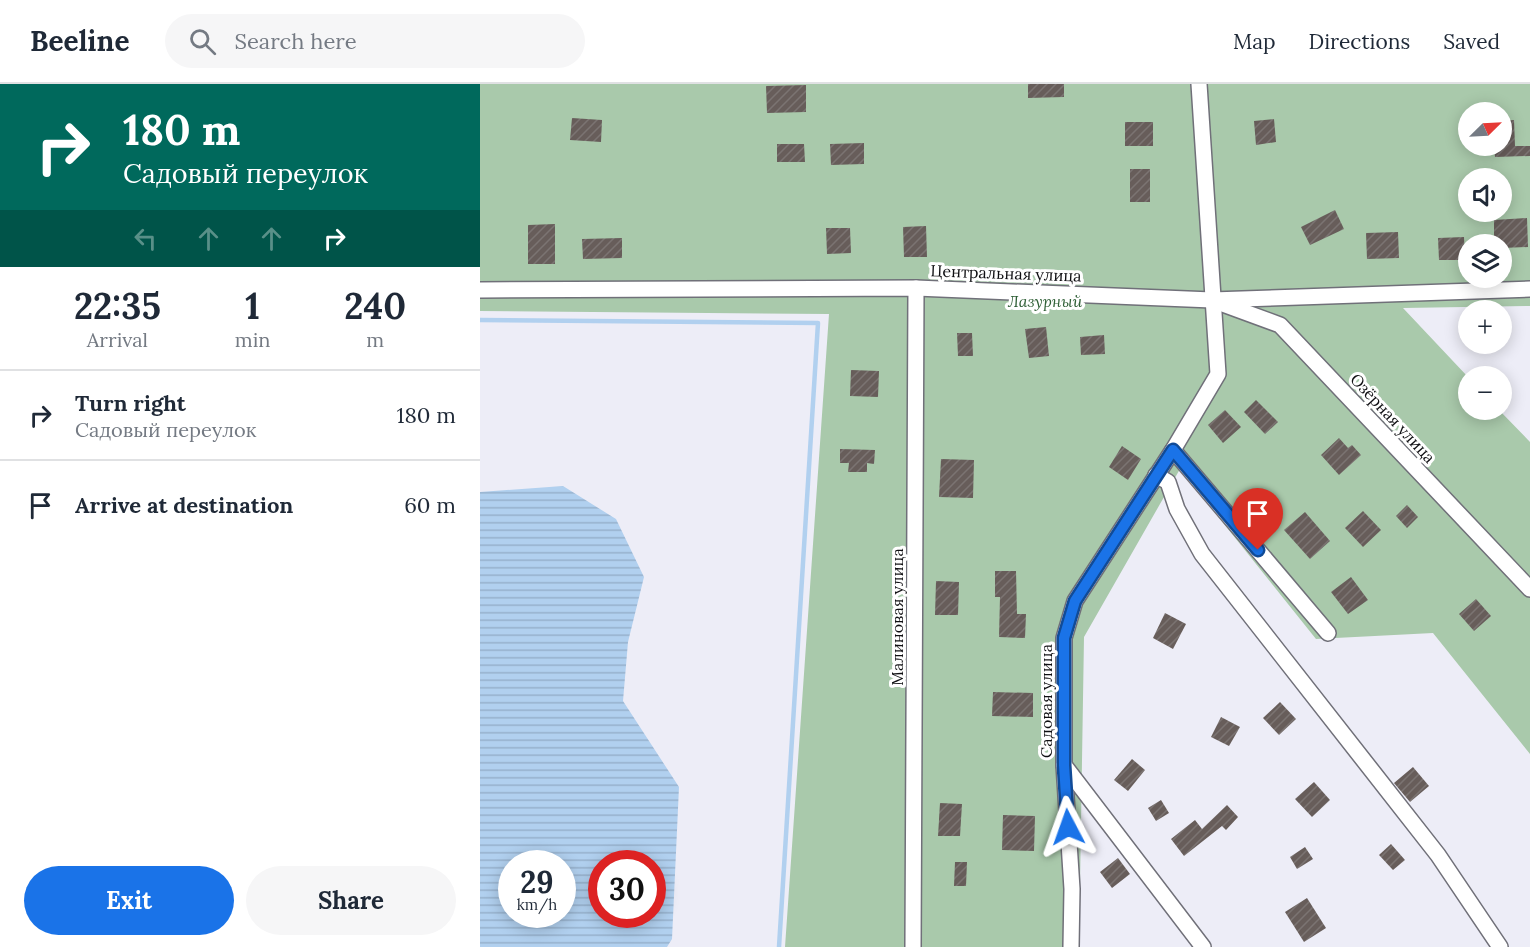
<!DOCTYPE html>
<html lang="en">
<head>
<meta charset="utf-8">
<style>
	body { margin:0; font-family:Lora,serif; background:#f6f6f7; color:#1f2937; height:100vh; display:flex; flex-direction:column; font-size:22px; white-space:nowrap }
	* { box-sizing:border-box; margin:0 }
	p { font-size:20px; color:#747a83 }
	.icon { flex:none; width:33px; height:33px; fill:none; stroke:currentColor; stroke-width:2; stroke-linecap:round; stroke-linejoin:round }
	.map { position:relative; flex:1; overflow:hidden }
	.drawer { display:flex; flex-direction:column; background:#fff; width:480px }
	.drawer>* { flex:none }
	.hud { background:#00695c; color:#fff; overflow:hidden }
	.needle { width:39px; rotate:66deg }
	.tools { position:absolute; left:978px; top:18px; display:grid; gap:12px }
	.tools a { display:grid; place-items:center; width:54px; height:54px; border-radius:50%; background:#fff; box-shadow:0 3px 15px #0003; font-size:30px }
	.speed { position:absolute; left:18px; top:766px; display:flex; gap:12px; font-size:30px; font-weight:700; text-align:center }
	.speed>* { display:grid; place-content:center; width:78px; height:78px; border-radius:50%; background:#fff; box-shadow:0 3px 15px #0003; line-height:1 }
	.speed small { font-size:15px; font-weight:400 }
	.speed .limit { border:9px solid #d22; background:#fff; color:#111 }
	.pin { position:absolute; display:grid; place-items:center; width:51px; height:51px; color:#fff; margin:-62px -26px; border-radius:50% 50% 50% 0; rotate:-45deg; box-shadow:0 0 6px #0007 }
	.pin .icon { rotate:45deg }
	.me { position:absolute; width:66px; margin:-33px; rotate:356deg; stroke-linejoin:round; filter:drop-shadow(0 0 4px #0008) }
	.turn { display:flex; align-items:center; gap:21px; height:126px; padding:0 24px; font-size:27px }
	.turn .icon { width:78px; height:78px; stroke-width:2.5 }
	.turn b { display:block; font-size:42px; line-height:51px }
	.lanes { display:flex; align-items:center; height:57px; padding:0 24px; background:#0003; justify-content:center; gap:30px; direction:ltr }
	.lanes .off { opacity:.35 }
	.eta { display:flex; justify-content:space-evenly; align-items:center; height:102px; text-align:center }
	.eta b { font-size:36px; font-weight:700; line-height:42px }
	.action { display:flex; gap:12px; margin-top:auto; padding:12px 24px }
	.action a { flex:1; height:69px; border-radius:36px; background:#1a73e8; color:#fff; font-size:24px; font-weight:700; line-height:69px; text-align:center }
	.action a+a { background:#f6f6f7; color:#1f2937 }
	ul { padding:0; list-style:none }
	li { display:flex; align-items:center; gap:18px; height:90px; padding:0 24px; border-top:2px solid #e0e1e3 }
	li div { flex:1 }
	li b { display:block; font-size:22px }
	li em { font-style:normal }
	header { display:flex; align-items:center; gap:36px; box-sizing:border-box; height:84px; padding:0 30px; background:#fff; border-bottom:2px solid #e0e1e3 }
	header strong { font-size:28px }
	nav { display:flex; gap:33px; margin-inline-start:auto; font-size:21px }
	.search { width:420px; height:54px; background:#f6f6f7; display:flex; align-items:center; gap:15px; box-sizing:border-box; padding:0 21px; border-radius:33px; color:#747a83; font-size:22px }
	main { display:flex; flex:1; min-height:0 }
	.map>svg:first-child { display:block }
	.garden { fill:#a9c9ab; fill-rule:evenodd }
	.water { fill:url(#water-rules); fill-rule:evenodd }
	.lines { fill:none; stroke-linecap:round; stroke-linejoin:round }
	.stream { stroke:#b1d0ef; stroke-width:4.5 }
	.building { fill:url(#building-hatch) }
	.minor-casing { stroke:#707079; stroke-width:18 }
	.minor { stroke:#fff; stroke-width:15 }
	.route-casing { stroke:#114b97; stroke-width:15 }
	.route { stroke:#1a73e8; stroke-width:10 }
	.labels { text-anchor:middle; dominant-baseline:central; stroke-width:6; stroke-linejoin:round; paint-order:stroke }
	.street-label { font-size:16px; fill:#0f0f12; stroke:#fff }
	.park-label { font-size:16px; font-style:italic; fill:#306037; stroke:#fff }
</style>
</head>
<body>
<header>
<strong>Beeline</strong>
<div class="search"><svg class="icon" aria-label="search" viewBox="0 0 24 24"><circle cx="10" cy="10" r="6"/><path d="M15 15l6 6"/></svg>Search here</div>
<nav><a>Map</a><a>Directions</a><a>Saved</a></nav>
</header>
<main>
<section class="drawer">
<div class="hud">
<div class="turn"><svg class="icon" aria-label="right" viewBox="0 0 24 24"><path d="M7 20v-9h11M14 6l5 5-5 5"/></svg><div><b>180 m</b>Садовый переулок</div></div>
<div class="lanes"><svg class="icon off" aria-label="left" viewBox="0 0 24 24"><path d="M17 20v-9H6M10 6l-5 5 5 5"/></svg><svg class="icon off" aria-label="ahead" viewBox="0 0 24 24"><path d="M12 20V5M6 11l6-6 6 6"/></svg><svg class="icon off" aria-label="ahead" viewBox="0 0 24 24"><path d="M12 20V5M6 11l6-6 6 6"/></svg><svg class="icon" aria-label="right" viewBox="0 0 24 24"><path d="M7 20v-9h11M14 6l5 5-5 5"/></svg></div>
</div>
<div class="eta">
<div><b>22:35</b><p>Arrival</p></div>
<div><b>1</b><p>min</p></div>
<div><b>240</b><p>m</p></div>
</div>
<ul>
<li><svg class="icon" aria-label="right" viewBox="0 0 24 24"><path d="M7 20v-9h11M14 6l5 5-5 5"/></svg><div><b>Turn right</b><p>Садовый переулок</p></div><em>180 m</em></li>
<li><svg class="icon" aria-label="arrive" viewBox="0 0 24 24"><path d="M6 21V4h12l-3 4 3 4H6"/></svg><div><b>Arrive at destination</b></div><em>60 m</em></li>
</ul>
<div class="action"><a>Exit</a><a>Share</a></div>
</section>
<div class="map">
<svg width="1050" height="863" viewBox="0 0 1050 863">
	<defs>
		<pattern id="water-rules" width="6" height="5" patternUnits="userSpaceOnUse" patternTransform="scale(1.5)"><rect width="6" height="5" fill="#b1d0ef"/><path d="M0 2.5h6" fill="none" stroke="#97b1cc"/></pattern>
		<pattern id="building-hatch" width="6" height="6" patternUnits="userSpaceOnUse" patternTransform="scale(1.5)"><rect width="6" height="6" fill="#675d5a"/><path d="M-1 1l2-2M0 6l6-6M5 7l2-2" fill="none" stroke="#7b7472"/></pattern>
	</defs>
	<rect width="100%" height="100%" fill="#ededf7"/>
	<!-- garden -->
	<path class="garden" d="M0 0H1050V222L923 224 988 293V326H1019L1050 358V670L953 549 836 555 700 385 604 553 599 863H305L349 230 0 227ZM988 28H1022V62H988ZM988 94H1022V128H988ZM988 160H1022V194H988Z"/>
	<!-- water -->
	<path class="water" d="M83 402 136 435 164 493 148 558 143 617 199 703 192 855 187 863H0V408ZM32 780H82V831H32ZM122 780H172V831H122Z"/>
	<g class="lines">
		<!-- stream -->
		<path class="stream" d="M0 236 338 239 299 863"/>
	</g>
	<!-- building -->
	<g class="building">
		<path d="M548 0H584V13L548 14Z"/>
		<path d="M326 1V28L287 29 286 2Z"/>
		<path d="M92 34 122 36 121 58 90 56Z"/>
		<path d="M794 35 796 58 776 61 774 37Z"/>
		<path d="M1034 36 1035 62H1050V72L1015 73 1014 62H1022V37Z"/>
		<rect x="645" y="38" width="28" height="24"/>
		<path d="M384 59V80L351 81 350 60Z"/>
		<path d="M297 60H324L325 78H297Z"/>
		<rect x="650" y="85" width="20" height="33"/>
		<path d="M855 126 864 145 830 161 821 143Z"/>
		<path d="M1047 134 1048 163 1022 164V160H1014V136Z"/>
		<path d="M75 140V180H48V141Z"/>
		<path d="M446 142 447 173H424L423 143Z"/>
		<path d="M346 144H370L371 169 347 170Z"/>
		<path d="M918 148 919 174 887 175 886 149Z"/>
		<path d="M984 153 985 176H959L958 154Z"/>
		<path d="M142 154V174L103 175 102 155Z"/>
		<path d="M566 243 569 272 549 274 545 245Z"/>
		<path d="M477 249H492L493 272H478Z"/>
		<path d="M624 251 625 270 601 271 600 253Z"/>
		<path d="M371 286 399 287 398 313 370 312Z"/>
		<path d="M776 316 798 338 785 350 764 328Z"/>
		<path d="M745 326 761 343 743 359 728 341Z"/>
		<path d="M859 354 868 364 872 361 881 371 859 391 841 371Z"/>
		<path d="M642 362 661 375 648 396 629 383Z"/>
		<path d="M360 365 395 366 394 380 387 379V388H368L369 379H360Z"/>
		<path d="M461 375 494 376 493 414 459 413Z"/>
		<path d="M927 421 938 433 927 444 916 432Z"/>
		<path d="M883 427 901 446 883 463 865 444Z"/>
		<path d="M825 428 850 457 830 475 804 446Z"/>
		<path d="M515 487H536L537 530H546L545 554 519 553 520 513H515Z"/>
		<path d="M871 493 888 516 868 530 851 508Z"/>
		<path d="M456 497 479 498 478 531H455Z"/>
		<path d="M996 515 1011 532 994 547 979 530Z"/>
		<path d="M685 529 706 540 693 565 673 554Z"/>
		<path d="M513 608 553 609V633L512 632Z"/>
		<path d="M800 618 816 635 799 651 783 634Z"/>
		<path d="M741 633 760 643 749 662 731 653Z"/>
		<path d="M652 675 665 686 648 707 634 696Z"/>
		<path d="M933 683 949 702 930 718 914 699Z"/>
		<path d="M834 698 850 716 832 733 815 715Z"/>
		<path d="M681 716 689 729 676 737 668 724Z"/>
		<path d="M460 719 482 720 480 752H458Z"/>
		<path d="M747 721 758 733 746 746 742 742 704 772 691 755 715 736 722 745Z"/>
		<path d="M523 731 555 732 554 767 522 766Z"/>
		<path d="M911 760 925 776 913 786 899 771Z"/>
		<path d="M825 763 833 775 817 785 810 773Z"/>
		<path d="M638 774 650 790 632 804 620 788Z"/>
		<path d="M475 778H487L486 802H474Z"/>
		<path d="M827 814 846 844 824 858 805 828Z"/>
	</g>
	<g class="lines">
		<!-- minor casing -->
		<g class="minor-casing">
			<g id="minor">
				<path d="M0 206 436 204 732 216 1050 205"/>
				<path d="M740 219 800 241 1050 505"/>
				<path d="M693 366 848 549"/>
				<path d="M676 391 688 398 697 425 722 470 958 771 1020 863"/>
				<path d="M584 681 723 863"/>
				<path d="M433 863 436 204"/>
				<path d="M591 863 592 805 584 681V554L595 517 693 366 738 290 719 0"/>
			</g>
		</g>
		<!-- minor -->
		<use href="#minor" class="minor"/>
	</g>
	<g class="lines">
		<!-- route casing -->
		<g class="route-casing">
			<path id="route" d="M588 743 584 681V554L595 517 693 366 778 466"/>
		</g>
		<!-- route -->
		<use href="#route" class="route"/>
	</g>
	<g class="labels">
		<!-- street labels -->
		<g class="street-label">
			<text transform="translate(526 189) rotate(2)">Центральная улица</text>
			<text transform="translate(913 334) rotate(47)">Озёрная улица</text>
			<text transform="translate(417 533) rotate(-90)">Малиновая улица</text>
			<text transform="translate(566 617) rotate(-90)">Садовая улица</text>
		</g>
		<!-- park labels -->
		<g class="park-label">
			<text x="565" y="217">Лазурный</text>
		</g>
	</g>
</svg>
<div class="tools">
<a><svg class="needle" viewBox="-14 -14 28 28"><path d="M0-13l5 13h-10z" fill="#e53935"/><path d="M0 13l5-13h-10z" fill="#747a83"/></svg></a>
<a><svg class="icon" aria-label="sound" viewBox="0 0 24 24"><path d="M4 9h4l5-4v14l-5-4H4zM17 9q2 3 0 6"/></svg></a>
<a><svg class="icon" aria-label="layers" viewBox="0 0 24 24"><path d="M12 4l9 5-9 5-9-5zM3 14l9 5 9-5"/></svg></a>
<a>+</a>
<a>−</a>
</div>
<div class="speed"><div>29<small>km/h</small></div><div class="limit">30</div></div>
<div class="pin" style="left:778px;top:466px;background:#d93025"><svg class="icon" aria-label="arrive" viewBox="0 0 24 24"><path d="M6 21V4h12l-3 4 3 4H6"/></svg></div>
<svg class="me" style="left:588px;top:743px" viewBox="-20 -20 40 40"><path d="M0-17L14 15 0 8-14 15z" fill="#1a73e8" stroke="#fff" stroke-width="4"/></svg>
</div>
</main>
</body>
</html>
